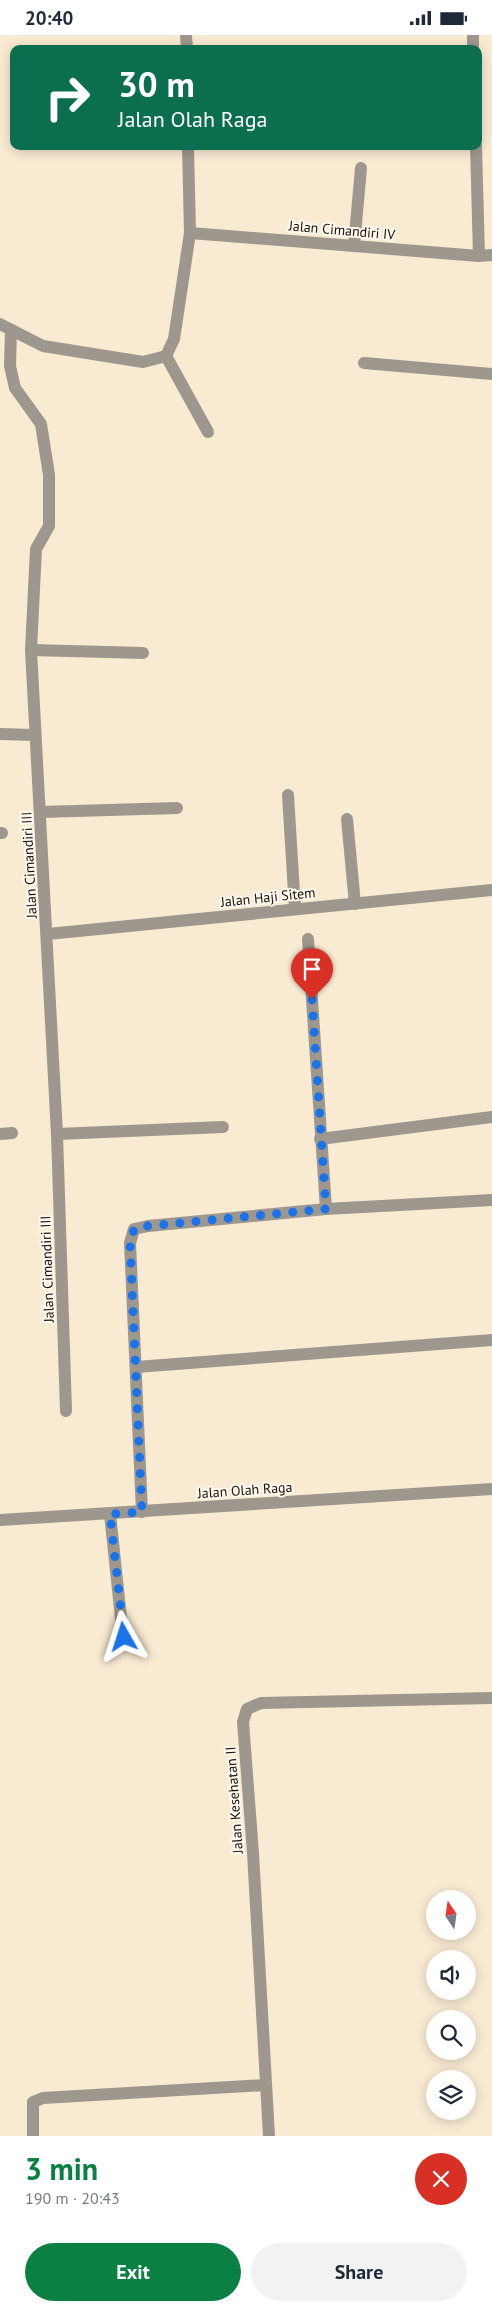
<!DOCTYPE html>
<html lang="en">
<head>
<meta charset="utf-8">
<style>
	body { margin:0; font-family:"PT Sans",sans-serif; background:#f2f2f3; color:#1f2937; height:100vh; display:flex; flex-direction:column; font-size:19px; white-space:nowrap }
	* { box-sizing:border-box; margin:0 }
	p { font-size:16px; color:#747a83 }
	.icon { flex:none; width:28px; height:28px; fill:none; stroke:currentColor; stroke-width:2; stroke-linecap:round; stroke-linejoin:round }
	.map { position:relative; height:2101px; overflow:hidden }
	.side { display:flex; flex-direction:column; background:#fff; flex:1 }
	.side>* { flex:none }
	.banner { position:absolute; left:10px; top:10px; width:472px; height:105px; border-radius:10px; box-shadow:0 2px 12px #0003; background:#0b6e4f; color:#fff; overflow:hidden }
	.needle { width:32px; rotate:347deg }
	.tools { position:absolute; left:426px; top:1855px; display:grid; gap:10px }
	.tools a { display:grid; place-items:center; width:50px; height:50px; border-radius:50%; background:#fff; box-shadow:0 2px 12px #0003; font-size:25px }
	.pin { position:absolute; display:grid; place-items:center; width:42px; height:42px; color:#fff; margin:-51px -21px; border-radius:50% 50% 50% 0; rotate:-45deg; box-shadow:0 0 5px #0007 }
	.pin .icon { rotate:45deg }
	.me { position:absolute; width:55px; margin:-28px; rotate:354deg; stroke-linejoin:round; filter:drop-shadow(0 0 4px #0008) }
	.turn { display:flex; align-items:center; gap:18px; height:105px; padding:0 25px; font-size:22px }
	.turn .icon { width:65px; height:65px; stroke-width:2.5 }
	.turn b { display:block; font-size:35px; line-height:42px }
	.round { display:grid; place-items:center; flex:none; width:52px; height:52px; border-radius:26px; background:#f2f2f3 }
	.summary { display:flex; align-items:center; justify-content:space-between; height:85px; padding:0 25px }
	h1 { font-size:30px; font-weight:600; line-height:38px; color:#0b8043 }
	.cta { display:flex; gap:10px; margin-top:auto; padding:10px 25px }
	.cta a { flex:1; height:58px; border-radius:30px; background:#0b8043; color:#fff; font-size:20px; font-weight:600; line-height:58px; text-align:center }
	.cta a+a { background:#f2f2f3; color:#1f2937 }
	.status { display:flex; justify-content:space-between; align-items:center; height:35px; padding:0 25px; background:#fff; direction:ltr }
	.status svg { height:14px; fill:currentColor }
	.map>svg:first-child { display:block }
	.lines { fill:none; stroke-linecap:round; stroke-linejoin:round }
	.minor { stroke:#9d978d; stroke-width:12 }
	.route { stroke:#1a73e8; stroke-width:9; stroke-dasharray:0 16.2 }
	.labels { text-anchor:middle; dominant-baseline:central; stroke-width:4; stroke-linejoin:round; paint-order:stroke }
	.street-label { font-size:14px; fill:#18130b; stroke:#fef8ef }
</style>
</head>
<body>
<div class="status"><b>20:40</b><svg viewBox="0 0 49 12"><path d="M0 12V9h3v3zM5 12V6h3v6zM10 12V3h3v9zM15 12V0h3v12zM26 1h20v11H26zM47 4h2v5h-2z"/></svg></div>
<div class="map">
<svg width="492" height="2101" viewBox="0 0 492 2101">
	<rect width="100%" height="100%" fill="#f9ead2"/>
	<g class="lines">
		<!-- minor -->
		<g class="minor">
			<path d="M186 0 187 14"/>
			<path d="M473 0V14"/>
			<path d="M476 111 479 221"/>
			<path d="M190 198 479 221 492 220"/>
			<path d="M354 211 361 133"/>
			<path d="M0 289 43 311 143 327 166 321 174 304 190 198 188 111"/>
			<path d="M11 295 10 331 15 353 41 389 49 440V491L36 514 31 615 57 1099 66 1376"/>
			<path d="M166 321 208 397"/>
			<path d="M364 328 492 339"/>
			<path d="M31 615 143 618"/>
			<path d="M0 699 35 700"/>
			<path d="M288 760 295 874"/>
			<path d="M41 777 177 773"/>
			<path d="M347 784 355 869"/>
			<path d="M0 798H2"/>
			<path d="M48 899 492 855"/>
			<path d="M308 904 326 1174"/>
			<path d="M0 1099 12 1098"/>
			<path d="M57 1099 223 1092"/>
			<path d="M320 1104 492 1082"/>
			<path d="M136 1332 492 1305"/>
			<path d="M142 1477 130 1208 134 1194 148 1191 326 1174 492 1165"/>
			<path d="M110 1479 123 1602"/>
			<path d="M0 1485 492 1454"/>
			<path d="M33 2101V2067L43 2063 266 2050"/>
			<path d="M269 2101 253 1818 243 1687 247 1674 261 1668 492 1663"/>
		</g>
	</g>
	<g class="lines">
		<!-- route -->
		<path class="route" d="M124 1602 110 1479 142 1477 130 1208 134 1194 148 1191 326 1174 312 964"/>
	</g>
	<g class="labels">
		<!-- street labels -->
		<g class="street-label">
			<text transform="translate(342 195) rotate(5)">Jalan Cimandiri IV</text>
			<text transform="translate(29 830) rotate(-93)">Jalan Cimandiri III</text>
			<text transform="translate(268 862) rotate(-6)">Jalan Haji Sitem</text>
			<text transform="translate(47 1234) rotate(-92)">Jalan Cimandiri III</text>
			<text transform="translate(245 1455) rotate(-4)">Jalan Olah Raga</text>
			<text transform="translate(234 1765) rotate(-94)">Jalan Kesehatan II</text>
		</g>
	</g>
</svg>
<div class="tools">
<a><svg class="needle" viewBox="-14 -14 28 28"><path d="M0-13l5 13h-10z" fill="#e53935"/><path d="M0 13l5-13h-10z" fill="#747a83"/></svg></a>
<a><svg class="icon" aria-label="sound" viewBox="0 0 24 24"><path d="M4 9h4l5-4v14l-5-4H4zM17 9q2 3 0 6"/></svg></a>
<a><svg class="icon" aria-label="search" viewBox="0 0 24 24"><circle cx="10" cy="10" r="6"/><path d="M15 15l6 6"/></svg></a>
<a><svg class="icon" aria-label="layers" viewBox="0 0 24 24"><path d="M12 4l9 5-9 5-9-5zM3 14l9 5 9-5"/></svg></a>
</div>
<div class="pin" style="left:312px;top:964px;background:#d93025"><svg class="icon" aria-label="arrive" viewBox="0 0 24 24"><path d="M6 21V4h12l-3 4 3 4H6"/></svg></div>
<svg class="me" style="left:124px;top:1602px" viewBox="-20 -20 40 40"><path d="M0-17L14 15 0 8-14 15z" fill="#1a73e8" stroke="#fff" stroke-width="4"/></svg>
<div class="banner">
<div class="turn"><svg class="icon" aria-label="right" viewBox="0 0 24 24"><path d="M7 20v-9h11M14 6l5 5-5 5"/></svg><div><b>30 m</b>Jalan Olah Raga</div></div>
</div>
</div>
<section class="side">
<div class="summary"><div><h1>3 min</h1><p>190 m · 20:43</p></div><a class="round" style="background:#d93025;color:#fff"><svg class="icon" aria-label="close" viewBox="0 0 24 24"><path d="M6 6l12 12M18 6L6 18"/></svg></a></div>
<div class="cta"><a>Exit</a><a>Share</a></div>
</section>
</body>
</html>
